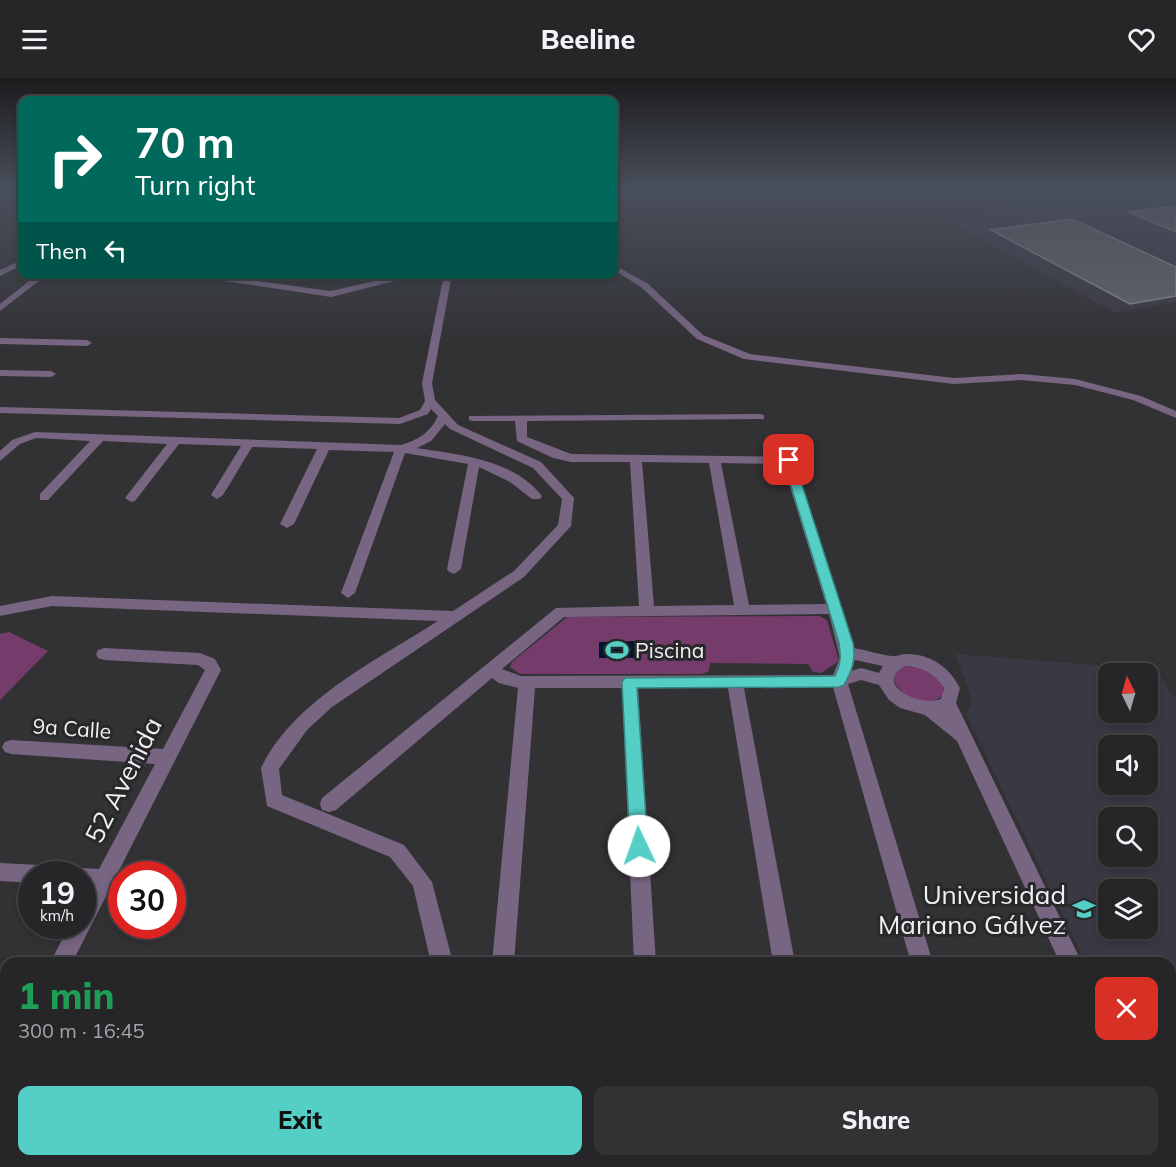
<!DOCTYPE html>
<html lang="en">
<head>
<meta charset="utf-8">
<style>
	body { margin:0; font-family:Mulish,sans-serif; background:#323234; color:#f1f3f6; height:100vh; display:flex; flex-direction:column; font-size:22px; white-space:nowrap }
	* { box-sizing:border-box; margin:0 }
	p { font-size:20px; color:#a4a5a8 }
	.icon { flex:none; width:33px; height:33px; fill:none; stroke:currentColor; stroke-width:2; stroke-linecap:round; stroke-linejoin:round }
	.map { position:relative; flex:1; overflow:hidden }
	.side { position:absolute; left:0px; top:879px; width:1176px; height:210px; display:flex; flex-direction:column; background:#262628; border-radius:18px 18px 0 0; box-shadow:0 3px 9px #0003,0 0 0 2px #424345 }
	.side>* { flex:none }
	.guide { position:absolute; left:18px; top:18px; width:600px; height:183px; border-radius:12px; box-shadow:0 3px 9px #0003,0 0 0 2px #424345; background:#00695c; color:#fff; overflow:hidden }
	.needle { width:39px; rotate:355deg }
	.fabs { position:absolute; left:1098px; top:585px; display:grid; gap:12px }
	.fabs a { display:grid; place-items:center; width:60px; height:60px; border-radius:12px; background:#262628; box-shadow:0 3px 9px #0003,0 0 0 2px #424345; font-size:30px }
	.speed { position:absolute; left:18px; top:783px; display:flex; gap:12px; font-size:30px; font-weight:700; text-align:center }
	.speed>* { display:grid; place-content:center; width:78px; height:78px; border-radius:50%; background:#262628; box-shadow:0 3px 9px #0003,0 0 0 2px #424345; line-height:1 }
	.speed small { font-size:15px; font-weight:400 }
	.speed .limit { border:9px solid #d22; background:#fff; color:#111 }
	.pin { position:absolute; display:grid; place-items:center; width:51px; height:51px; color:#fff; margin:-26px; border-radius:12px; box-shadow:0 3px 9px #0006 }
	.me { position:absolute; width:66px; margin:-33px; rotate:357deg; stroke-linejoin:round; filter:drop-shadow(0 0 4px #0008) }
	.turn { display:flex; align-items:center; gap:21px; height:126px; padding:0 18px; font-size:27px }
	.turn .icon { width:78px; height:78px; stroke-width:2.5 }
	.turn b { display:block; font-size:42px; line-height:51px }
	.then { display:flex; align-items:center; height:57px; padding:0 18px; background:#0003; gap:12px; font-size:22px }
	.round { display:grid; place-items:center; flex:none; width:63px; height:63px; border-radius:12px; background:#323234 }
	.summary { display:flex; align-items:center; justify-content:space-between; height:102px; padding:0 18px }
	h1 { font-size:36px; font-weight:800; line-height:45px; color:#1e9e55 }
	.action { display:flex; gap:12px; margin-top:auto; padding:12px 18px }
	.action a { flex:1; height:69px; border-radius:12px; background:#55cec6; color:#111; font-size:24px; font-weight:800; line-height:69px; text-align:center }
	.action a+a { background:#323234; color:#f1f3f6 }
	header { display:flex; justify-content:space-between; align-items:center; height:78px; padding:0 18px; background:#262628; font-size:27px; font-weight:800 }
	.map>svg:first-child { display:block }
	.built { fill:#3a3943; fill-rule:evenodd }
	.green { fill:#743b6b }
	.water { fill:#001632 }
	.building { fill:#636468; stroke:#88898e; stroke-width:1.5 }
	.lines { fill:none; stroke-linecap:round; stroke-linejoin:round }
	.minor { fill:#776582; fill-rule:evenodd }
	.trunk { fill:#caa0e0; fill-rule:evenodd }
	.route { fill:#55cec6; stroke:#378681; stroke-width:1.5 }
	.labels { text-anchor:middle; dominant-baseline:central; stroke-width:6; stroke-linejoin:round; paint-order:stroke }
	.poi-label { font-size:21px; fill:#f0eff2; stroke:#28282b; text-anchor:start }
	.street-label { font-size:21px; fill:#f0eff2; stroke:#28282b }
	.near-street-label { font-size:26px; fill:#f0eff2; stroke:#28282b }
	.near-poi-label { font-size:26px; fill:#f0eff2; stroke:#28282b; text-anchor:end }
</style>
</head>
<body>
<header><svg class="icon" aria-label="menu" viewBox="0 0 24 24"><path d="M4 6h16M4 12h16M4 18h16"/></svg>Beeline<svg class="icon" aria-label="heart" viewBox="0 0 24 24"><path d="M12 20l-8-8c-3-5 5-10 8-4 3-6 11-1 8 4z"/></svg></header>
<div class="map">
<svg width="1176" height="1089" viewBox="0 0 1176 1089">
	<rect width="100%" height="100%" fill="#323235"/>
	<!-- built -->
	<g class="built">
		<path d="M977 111H1160L1176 115V224L1115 235 947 142 1021 131Z"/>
		<path d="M955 576 1158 592 1166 608 1176 620V1071L1170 1059V885H1086L966 636 971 627V617ZM1108 596H1148V634H1108ZM1108 668H1148V706H1108ZM1108 740H1148V778H1108ZM1108 812H1148V850H1108Z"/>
	</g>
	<!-- green -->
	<g class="green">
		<path d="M819 538 827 542 839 583 821 595 813 594 808 586 710 585 709 593 702 596H520L510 589 512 584 567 539Z"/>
		<path d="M9 554 48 573 0 622V556Z"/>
		<path d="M905 588 927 591 943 606V617C928 632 898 619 894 601L895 595Z"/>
	</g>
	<!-- water -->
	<path class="water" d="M635 563 636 580H599V564Z"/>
	<!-- building -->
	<g class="building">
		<path d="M1176 128V154L1128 134Z"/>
		<path d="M1072 141 1176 189V218L1130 226 991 152Z"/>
	</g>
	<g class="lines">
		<!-- minor -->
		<g class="minor">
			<path d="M22 182V187L0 198V192Z"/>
			<path d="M614 187 647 205 703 257 750 276 954 300 1022 296 1075 301 1141 318 1176 333V340L1133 322 1075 307 1022 302 954 306 744 281 697 261 641 209 614 192Z"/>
			<path d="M38 196H48L0 233V226Z"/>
			<path d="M179 196H206L331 213 405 196H422L331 219Z"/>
			<path d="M444 196H452L432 305 435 322 458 347 541 384 574 420 571 448 524 499 332 629 307 652 279 691 282 717 404 767 432 804 453 885H431L413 808 390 779 267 728 261 690C294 622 377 582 438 543L52 528 0 538V528L52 518 453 533 514 493 558 447 562 421 533 390 450 351 445 346 431 363 417 370C460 377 513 381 542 418L540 421H532L510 404 479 389 461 491 454 496 449 494 447 491 468 386 405 375 355 515 348 520 341 515 394 374 329 372 294 446 287 450 280 446 317 371 252 369 223 417 217 421 211 417 241 368 179 366 135 423 131 424 125 420 167 366 103 363 48 422H40V416L90 363 36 360 20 366 0 383V373L12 362 35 354 401 367C418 362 430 355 438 338L431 331 428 336 400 346 0 335V329L399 340 420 332 425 323 422 305Z"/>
			<path d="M0 260 87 262 92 265 87 268 0 266Z"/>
			<path d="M0 292 51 293 56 296 51 299 0 298Z"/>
			<path d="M760 336 764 337V341L527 343V359L571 376 792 379 854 570C867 572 880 577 892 578 897 579 901 576 906 576 931 576 949 589 960 610L956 625 1082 885H1060L957 663 925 637 900 630 889 622 879 607 861 602 848 606 933 885H911L833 609 744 610 795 885H773L728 610H638L656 885H634L622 610H535L514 885H492L518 610 499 605 492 600 336 732 329 734 322 732 320 726 322 720 556 530 639 528 630 384H571L553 380 517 363 515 343H473L469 342V338ZM642 384 709 385 734 527 654 528ZM721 385 783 386 826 526 749 527ZM829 536 840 580 833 597 521 598 502 591 564 539ZM855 582 883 588 879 595 861 590 851 593ZM905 588C922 589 935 595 944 610L941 621C918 629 873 606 905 588Z"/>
			<path d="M104 570 200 575 215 581 221 592 72 885H50L69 848H82V821L89 809 82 808V796H73L75 792 82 790 99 791 155 686 11 676 5 674 2 669 5 664 11 662 163 671 205 592 198 587 104 582 98 580 96 576 98 572Z"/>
			<path d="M0 785 39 787 46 789 49 796H32V805L0 803Z"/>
			<path d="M6 978V1011L0 1014V981Z"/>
			<path d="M1170 1073 1176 1078V1089H1155L1152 1083H1170Z"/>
			<path d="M130 1083H156L154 1089H128Z"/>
		</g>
		<!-- trunk -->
		<path class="trunk" d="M1171 111H1176V113H1172Z"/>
	</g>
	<!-- sky -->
	<linearGradient id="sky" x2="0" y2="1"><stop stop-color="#1c1c1d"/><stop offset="0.42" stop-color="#494f5c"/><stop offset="1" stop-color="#494f5c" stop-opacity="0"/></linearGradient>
	<rect width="1176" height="264" fill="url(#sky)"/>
	<!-- route -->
	<path class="route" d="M789 379 794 382 853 565C856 583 852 592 844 607L839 609 637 610 648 768 645 774 639 776 633 774 630 768 622 604 625 600 835 598C841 587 841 578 839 565L783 382Z"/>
	<!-- icons -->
	<defs>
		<g id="stadium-bare" transform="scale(1.8)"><path d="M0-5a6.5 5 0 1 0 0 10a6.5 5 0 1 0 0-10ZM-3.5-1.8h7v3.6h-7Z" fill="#55cec6" stroke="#28282b" stroke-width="2.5" paint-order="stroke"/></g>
		<g id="university-bare" transform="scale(1.8)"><path d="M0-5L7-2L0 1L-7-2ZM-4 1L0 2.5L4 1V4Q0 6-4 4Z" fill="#55cec6" stroke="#28282b" stroke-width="2.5" paint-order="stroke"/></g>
	</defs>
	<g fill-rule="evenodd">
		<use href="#stadium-bare" x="617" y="572"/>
		<use href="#university-bare" x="1084" y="831"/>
	</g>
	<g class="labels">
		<!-- poi labels -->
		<g class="poi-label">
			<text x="635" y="572">Piscina</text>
		</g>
		<!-- street labels -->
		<g class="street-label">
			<text transform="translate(72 650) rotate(4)">9a Calle</text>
		</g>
		<!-- near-street labels -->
		<g class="near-street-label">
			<text transform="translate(123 702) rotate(-63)">52 Avenida</text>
		</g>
		<!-- near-poi labels -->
		<g class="near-poi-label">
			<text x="1066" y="816">Universidad<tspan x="1066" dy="30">Mariano Gálvez</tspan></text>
		</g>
	</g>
</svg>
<div class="fabs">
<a><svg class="needle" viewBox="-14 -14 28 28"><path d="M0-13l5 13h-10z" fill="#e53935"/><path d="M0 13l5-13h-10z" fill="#a4a5a8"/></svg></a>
<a><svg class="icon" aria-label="sound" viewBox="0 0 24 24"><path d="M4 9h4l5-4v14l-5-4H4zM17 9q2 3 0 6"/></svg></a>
<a><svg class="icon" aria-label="search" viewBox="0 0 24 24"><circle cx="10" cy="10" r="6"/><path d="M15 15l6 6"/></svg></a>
<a><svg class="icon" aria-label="layers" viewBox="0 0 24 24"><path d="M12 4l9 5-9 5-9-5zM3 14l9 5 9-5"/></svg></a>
</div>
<div class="speed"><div>19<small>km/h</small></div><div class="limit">30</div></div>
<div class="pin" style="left:789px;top:382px;background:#d93025"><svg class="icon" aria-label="arrive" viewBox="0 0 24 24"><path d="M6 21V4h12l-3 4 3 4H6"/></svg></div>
<svg class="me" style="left:639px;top:768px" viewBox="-20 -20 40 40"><circle r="19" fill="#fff"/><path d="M0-13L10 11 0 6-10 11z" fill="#55cec6"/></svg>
<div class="guide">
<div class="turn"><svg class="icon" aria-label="right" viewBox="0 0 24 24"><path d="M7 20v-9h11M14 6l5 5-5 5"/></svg><div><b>70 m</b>Turn right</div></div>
<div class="then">Then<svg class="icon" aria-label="left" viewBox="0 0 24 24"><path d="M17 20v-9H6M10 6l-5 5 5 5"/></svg></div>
</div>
<section class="side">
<div class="summary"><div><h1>1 min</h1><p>300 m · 16:45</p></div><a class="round" style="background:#d93025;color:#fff"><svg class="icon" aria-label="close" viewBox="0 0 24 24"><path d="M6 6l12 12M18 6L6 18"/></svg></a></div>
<div class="action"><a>Exit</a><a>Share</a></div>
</section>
</div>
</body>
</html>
